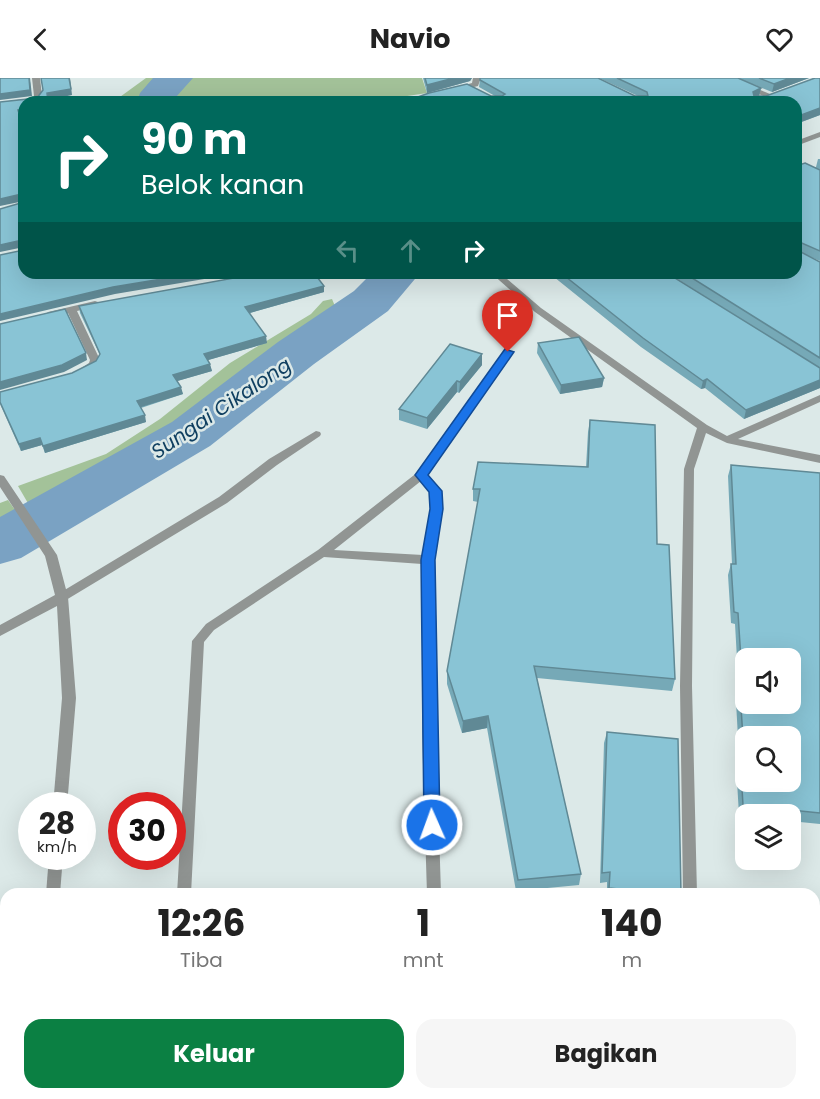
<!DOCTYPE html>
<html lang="id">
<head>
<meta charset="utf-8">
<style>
	body { margin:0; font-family:Poppins,sans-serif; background:#f6f6f6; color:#222; height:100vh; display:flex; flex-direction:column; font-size:22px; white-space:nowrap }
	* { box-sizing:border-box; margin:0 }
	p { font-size:20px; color:#767676 }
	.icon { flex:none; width:33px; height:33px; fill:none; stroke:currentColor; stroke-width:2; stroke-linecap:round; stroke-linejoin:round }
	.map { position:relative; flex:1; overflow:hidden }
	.sheet { position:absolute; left:0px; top:810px; width:820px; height:212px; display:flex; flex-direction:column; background:#fff; border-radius:18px 18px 0 0; box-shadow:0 6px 24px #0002 }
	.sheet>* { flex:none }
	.hud { position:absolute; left:18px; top:18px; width:784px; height:183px; border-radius:18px; box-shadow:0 6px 24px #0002; background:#00695c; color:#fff; overflow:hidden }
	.tools { position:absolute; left:735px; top:570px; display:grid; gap:12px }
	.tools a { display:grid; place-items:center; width:66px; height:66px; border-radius:12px; background:#fff; box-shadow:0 6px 24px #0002; font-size:30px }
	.speed { position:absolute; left:18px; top:714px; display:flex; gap:12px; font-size:30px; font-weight:700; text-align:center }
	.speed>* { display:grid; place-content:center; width:78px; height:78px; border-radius:50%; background:#fff; box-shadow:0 6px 24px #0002; line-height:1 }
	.speed small { font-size:15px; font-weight:400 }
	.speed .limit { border:9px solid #d22; background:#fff; color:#111 }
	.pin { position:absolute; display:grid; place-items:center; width:51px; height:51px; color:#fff; margin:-62px -26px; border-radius:50% 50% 50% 0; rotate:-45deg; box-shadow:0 0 6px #0007 }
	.pin .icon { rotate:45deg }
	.me { position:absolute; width:66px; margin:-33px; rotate:358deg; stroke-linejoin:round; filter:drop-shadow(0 0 4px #0008) }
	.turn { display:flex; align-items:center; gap:21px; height:126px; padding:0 24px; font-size:27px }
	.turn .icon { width:78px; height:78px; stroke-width:2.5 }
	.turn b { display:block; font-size:42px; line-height:51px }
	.lanes { display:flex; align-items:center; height:57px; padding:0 24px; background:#0003; justify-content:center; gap:30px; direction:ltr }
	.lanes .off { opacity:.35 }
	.eta { display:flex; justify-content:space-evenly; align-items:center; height:102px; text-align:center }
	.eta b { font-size:36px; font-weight:700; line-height:42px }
	.button { display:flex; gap:12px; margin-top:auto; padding:12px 24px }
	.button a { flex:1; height:69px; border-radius:18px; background:#0b8043; color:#fff; font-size:24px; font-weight:700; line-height:69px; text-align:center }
	.button a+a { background:#f6f6f6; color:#222 }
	header { display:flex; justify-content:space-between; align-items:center; height:78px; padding:0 24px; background:#fff; font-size:27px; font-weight:700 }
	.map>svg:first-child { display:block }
	.forest { fill:#a3c299 }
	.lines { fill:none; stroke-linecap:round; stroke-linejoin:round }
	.river { fill:#7aa2c3; fill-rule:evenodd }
	.lane { fill:#919593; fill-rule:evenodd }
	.street { fill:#919593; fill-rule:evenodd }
	.wall { fill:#76a9b7 }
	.shaded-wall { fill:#608995 }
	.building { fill:#89c4d5; stroke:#608995; stroke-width:1.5; fill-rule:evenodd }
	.route { fill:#1a73e8; stroke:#114b97; stroke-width:1.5 }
	.labels { text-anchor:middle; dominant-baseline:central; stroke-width:5; stroke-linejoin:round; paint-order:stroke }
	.water-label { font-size:20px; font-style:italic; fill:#0f3f60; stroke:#dce9e8 }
</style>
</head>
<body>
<header><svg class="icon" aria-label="back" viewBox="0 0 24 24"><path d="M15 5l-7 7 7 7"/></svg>Navio<svg class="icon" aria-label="heart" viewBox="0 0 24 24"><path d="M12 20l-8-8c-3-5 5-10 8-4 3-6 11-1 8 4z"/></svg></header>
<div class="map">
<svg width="820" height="1021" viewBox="0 0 820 1021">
	<rect width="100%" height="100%" fill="#dce9e8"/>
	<!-- forest -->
	<g class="forest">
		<path d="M146 0H162L146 14 144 24H113Z"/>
		<path d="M186 0H422L427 15 368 24H168Z"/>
		<path d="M332 221 337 233 178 348 36 439 18 408 106 376 160 341 230 285 311 236 323 223Z"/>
		<path d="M8 422 22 442 0 454V425Z"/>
	</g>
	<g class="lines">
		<!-- river -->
		<g class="river">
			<path d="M153 0H193L176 19 175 24H137L140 15Z"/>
			<path d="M372 195H420L388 233 314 286 210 368 21 480 0 486V439L172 344 278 264 354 213Z"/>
		</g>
		<!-- lane -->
		<path class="lane" d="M316 353 320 354 321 356 320 358 277 387 227 425 66 522H58L56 519 58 516 219 419 269 381Z"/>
		<!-- street -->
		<g class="street">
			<path d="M32 0H40L42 18 38 24 0 28V24L33 20 34 18Z"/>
			<path d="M473 0H481L478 8 474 9 502 24H492L465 11V7L472 5Z"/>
			<path d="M721 0H731L775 18 768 20Z"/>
			<path d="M820 54V59L796 68V63Z"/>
			<path d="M796 83 820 94V99L796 88Z"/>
			<path d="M491 195H500L541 230 707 347 727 358 820 317V324L738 361 820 377V385L727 365 706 355 694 391 692 608 697 816H683L680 608 684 391 697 350 535 234Z"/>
			<path d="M95 223 98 224V228L77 233 100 282 97 288 82 296 77 293 89 285 90 282 68 235 51 239 46 236 48 234Z"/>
			<path d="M508 271 513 274 428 397 442 413V431L434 482 436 655 441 816H427L422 655V486L324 479 214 552 204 564 191 816H177L192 563 206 546 318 472 418 394 505 272ZM421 403 430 414V431L423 477 334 472Z"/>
			<path d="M0 397 4 398 57 477 68 519 76 620 67 728H53L62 620 57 528 0 558V547L55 517 45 478 0 409Z"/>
			<path d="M49 778H63L60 816H46Z"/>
			<rect x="814" y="861" width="6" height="14"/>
			<path d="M6 1005V1016H14L12 1021H0V1007Z"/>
			<rect x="166" y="1016" width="16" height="5"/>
			<rect x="433" y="1016" width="16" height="5"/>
		</g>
	</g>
	<!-- wall -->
	<g class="wall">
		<path d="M423 0H472L470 3 427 15Z"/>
		<path d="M599 0H809L772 14 745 3 761 10 759 18H766L820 0V37L796 46 491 18H495L479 9 480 2 638 18Z"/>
		<path d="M818 81H820V183L808 178 820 184V310L744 341 705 310 701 311 641 269 549 195H667L765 256 668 195H796V88L816 89Z"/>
		<path d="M324 208V214L250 235 267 265 208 282 212 293 177 303 183 316 141 330 146 344 45 375 42 367 21 373 0 326V314L72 295 96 283 100 277 80 235 79 228Z"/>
		<path d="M538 265 604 300 602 309 560 316 537 275Z"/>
		<path d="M482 276V287L459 315 457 314 427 351 399 342V331Z"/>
		<path d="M590 342 657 466 675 601 672 613 537 600 581 796 579 807 516 813 487 650 462 655 447 606V593L478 424 473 423V411L586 389 588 354Z"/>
		<path d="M731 387 820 395V746L790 743V736H746V738L739 737 736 686 739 677 736 624 739 616 735 546 731 545 728 497 731 486H732L728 398Z"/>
		<path d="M607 654 681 816H607V804L600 805 604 665Z"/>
	</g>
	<!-- shaded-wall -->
	<g class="shaded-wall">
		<path d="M29 0H30L32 18 0 22V16Z"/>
		<path d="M70 0 72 17 49 22V24H48L47 15Z"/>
		<path d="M454 0H472L470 3 427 15V7Z"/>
		<path d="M790 0H809L772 14 774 6Z"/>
		<path d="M761 10 759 18 751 22 753 14Z"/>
		<path d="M820 30V37L796 46V39Z"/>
		<path d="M18 32H24V38H20Z"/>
		<path d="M22 116 24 123 0 128V121Z"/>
		<path d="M22 162 24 169 0 174V167Z"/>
		<path d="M198 195H240L115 216 0 243V236L113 209Z"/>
		<path d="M324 208V214L246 236 245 229Z"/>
		<path d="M266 258 267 265 205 283 204 276Z"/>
		<path d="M86 275 87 282 64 294 0 312V304Z"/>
		<path d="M482 276V287L459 315 460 304Z"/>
		<path d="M210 286 212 293 174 304 173 297Z"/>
		<path d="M604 300 602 309 560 316 561 307Z"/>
		<path d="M707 301 705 310 701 311 703 303Z"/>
		<path d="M820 302V310L744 341 746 332Z"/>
		<path d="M457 303V314L427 351V340Z"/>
		<path d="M181 309 183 316 138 330 137 323Z"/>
		<path d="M145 337 146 344 45 375 43 368Z"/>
		<path d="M40 360 42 367 21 373 19 366Z"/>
		<path d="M488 638 487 650 462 655 463 643Z"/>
	</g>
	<!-- building -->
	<g class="building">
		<path d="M0 0H29L30 12 0 16Z"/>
		<path d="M41 0H69L71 11 47 15 48 24H24V32H18L24 53V124L22 116 0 121V24L37 20 43 12Z"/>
		<path d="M425 0H454L427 7Z"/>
		<path d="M480 0H598L635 18H648L647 14 617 0H738L761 10 753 14 754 18H766L815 0H820V30L796 39V24H404L429 15 467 6 491 18H502L505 16 480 2Z"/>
		<path d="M759 0H790L774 6Z"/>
		<path d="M805 85 820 92V173L797 163V172L820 184V280L684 195H796V88Z"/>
		<path d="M24 124V164L22 162 0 167V131Z"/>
		<path d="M24 170V195H198L113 209 0 236V177L24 172Z"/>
		<path d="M261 195H314L324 208 245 229 266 258 204 276 210 286 173 297 181 309 137 323 145 337 43 368 40 360 19 366 0 324V314L72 295 96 283 100 276 79 228Z"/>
		<path d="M561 195H667L820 290V302L746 332 707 301 703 303 643 260Z"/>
		<path d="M65 231 86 275 62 287 0 304V246Z"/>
		<path d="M579 259 604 300 561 307 538 265Z"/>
		<path d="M450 266 482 276 460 304 457 303 427 340 399 331Z"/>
		<path d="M590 342 655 347 657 466 669 467 675 601 534 588 581 796 518 802 488 638 463 643 447 593 480 411H473L478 384 588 389Z"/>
		<path d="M731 387 820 395V735L743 727 740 676H744L740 613H743L738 535 734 534 731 486H736ZM746 580H790V626H746ZM746 658H790V704H746Z"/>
		<path d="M607 654 678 661 681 816H665L609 810 610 794 602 795Z"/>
		<path d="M814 905 820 906V1021H517V1016H814Z"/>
	</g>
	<!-- route -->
	<path class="route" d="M505 271 514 274 428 397 442 413 443 431 435 482 440 747 437 752H426L424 747 421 482 430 431 429 414 415 397Z"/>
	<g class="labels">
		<!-- water labels -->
		<g class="water-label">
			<text transform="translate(221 330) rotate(-34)">Sungai Cikalong</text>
		</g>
	</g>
</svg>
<div class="tools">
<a><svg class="icon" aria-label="sound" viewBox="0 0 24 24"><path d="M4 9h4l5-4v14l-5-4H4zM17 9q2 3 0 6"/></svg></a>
<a><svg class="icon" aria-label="search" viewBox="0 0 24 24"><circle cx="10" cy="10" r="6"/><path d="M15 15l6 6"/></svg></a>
<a><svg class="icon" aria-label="layers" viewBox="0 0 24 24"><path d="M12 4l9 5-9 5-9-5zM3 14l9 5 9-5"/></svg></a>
</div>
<div class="speed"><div>28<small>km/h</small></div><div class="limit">30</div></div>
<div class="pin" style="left:508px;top:274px;background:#d93025"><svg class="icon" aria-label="arrive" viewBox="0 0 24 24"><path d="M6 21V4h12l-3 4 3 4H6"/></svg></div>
<svg class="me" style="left:432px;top:747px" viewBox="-20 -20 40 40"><circle r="17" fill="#1a73e8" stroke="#fff" stroke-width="3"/><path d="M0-11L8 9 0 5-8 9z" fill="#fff"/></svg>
<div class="hud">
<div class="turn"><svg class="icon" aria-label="right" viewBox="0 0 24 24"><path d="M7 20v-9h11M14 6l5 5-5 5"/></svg><div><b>90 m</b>Belok kanan</div></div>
<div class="lanes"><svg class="icon off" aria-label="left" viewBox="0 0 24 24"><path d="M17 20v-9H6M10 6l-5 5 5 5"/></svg><svg class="icon off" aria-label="ahead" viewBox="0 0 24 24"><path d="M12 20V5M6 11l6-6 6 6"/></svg><svg class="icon" aria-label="right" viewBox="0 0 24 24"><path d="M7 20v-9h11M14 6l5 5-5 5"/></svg></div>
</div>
<section class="sheet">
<div class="eta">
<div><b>12:26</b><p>Tiba</p></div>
<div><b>1</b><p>mnt</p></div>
<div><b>140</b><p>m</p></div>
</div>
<div class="button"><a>Keluar</a><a>Bagikan</a></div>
</section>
</div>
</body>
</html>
